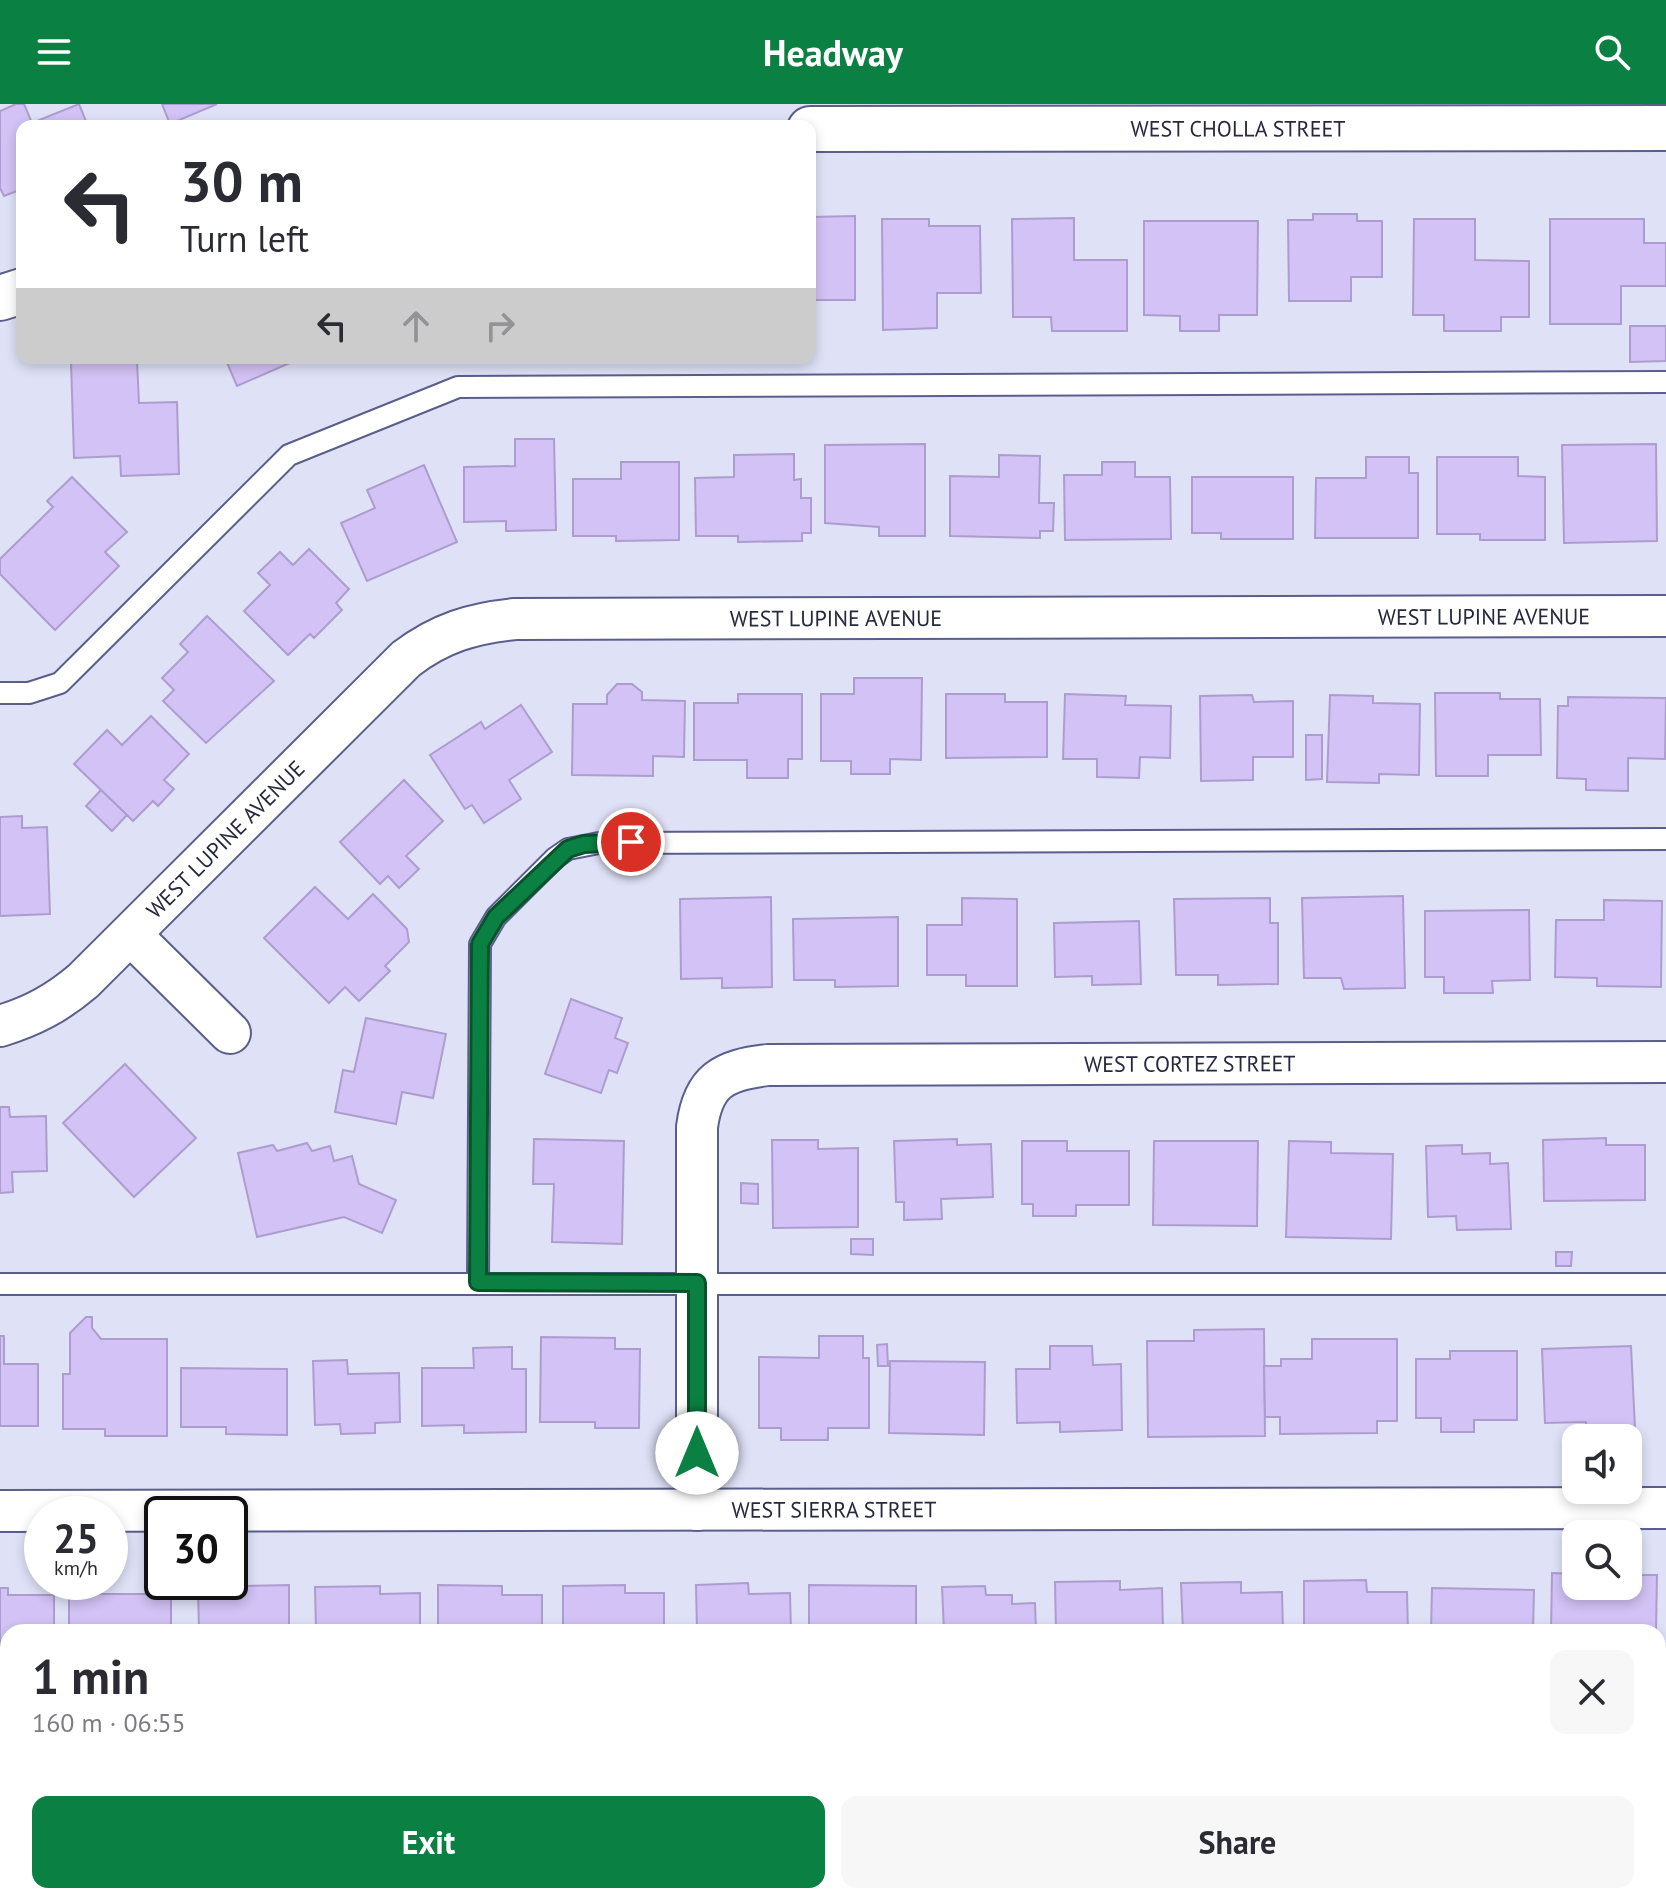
<!DOCTYPE html>
<html lang="en">
<head>
<meta charset="utf-8">
<style>
	body { margin:0; font-family:"PT Sans",sans-serif; background:#f7f7f7; color:#2b2b33; height:100vh; display:flex; flex-direction:column; font-size:30px; white-space:nowrap }
	* { box-sizing:border-box; margin:0 }
	p { font-size:26px; color:#7c7c81 }
	.icon { flex:none; width:44px; height:44px; fill:none; stroke:currentColor; stroke-width:2; stroke-linecap:round; stroke-linejoin:round }
	.map { position:relative; flex:1; overflow:hidden }
	.side { position:absolute; left:0px; top:1520px; width:1666px; height:280px; display:flex; flex-direction:column; background:#fff; border-radius:24px 24px 0 0; box-shadow:0 4px 12px #0003 }
	.side>* { flex:none }
	.banner { position:absolute; left:16px; top:16px; width:800px; height:244px; border-radius:16px; box-shadow:0 4px 12px #0003; background:#fff; color:#2b2b33; overflow:hidden }
	.controls { position:absolute; left:1562px; top:1320px; display:grid; gap:16px }
	.controls a { display:grid; place-items:center; width:80px; height:80px; border-radius:16px; background:#fff; box-shadow:0 4px 12px #0003; font-size:40px }
	.speed { position:absolute; left:24px; top:1392px; display:flex; gap:16px; font-size:40px; font-weight:700; text-align:center }
	.speed>* { display:grid; place-content:center; width:104px; height:104px; border-radius:50%; background:#fff; box-shadow:0 4px 12px #0003; line-height:1 }
	.speed small { font-size:20px; font-weight:400 }
	.speed .limit { border:4px solid #111; border-radius:12px; background:#fff; color:#111 }
	.pin { position:absolute; display:grid; place-items:center; width:68px; height:68px; color:#fff; margin:-34px; border:4px solid #fff; border-radius:50%; box-shadow:0 2px 8px #0007 }
	.me { position:absolute; width:88px; margin:-44px; rotate:0deg; stroke-linejoin:round; filter:drop-shadow(0 0 6px #0008) }
	.turn { display:flex; align-items:center; gap:28px; height:168px; padding:0 32px; font-size:36px }
	.turn .icon { width:104px; height:104px; stroke-width:2.5 }
	.turn b { display:block; font-size:56px; line-height:68px }
	.lanes { display:flex; align-items:center; height:76px; padding:0 32px; background:#0003; justify-content:center; gap:40px; direction:ltr }
	.lanes .off { opacity:.35 }
	.round { display:grid; place-items:center; flex:none; width:84px; height:84px; border-radius:16px; background:#f7f7f7 }
	.overview { display:flex; align-items:center; justify-content:space-between; height:136px; padding:0 32px }
	h1 { font-size:48px; font-weight:600; line-height:60px }
	.button { display:flex; gap:16px; margin-top:auto; padding:16px 32px }
	.button a { flex:1; height:92px; border-radius:16px; background:#0b8043; color:#fff; font-size:32px; font-weight:600; line-height:92px; text-align:center }
	.button a+a { background:#f7f7f7; color:#2b2b33 }
	header { display:flex; justify-content:space-between; align-items:center; height:104px; padding:0 32px; background:#0b8043; color:#fff; font-size:36px; font-weight:600 }
	.map>svg:first-child { display:block }
	.building { fill:#d2c2f5; stroke:#ad9dce; stroke-width:2 }
	.lines { fill:none; stroke-linecap:round; stroke-linejoin:round }
	.service-casing { stroke:#5a5e8b; stroke-width:24 }
	.minor-casing { stroke:#5a5e8b; stroke-width:44 }
	.tertiary-casing { stroke:#5a5e8b; stroke-width:48 }
	.service { stroke:#fff; stroke-width:20 }
	.minor { stroke:#fff; stroke-width:40 }
	.tertiary { stroke:#fff; stroke-width:44 }
	.route-casing { stroke:#07532c; stroke-width:20 }
	.route { stroke:#0b8043; stroke-width:14 }
	.labels { text-anchor:middle; dominant-baseline:central; stroke-width:8; stroke-linejoin:round; paint-order:stroke }
	.street-label { font-size:22px; fill:#26283c; stroke:#dfe2f7 }
</style>
</head>
<body>
<header><svg class="icon" aria-label="menu" viewBox="0 0 24 24"><path d="M4 6h16M4 12h16M4 18h16"/></svg>Headway<svg class="icon" aria-label="search" viewBox="0 0 24 24"><circle cx="10" cy="10" r="6"/><path d="M15 15l6 6"/></svg></header>
<div class="map">
<svg width="1666" height="1800" viewBox="0 0 1666 1800">
	<rect width="100%" height="100%" fill="#dfe2f7"/>
	<!-- building -->
	<g class="building">
		<path d="M16 0H24L32 19 79 0 88 22H22V85L4 92 0 84V7Z"/>
		<path d="M162 0H217L170 20Z"/>
		<path d="M1313 110H1357V117H1382V173H1351V197H1289L1288 116H1313Z"/>
		<path d="M855 112V196H810V113Z"/>
		<path d="M1074 114V156H1127V227H1052L1051 213H1013L1012 115Z"/>
		<path d="M882 115H929V122H980L981 189H937V224L883 226Z"/>
		<path d="M1414 115H1475V156L1529 157V213H1501V227H1444V211H1413Z"/>
		<path d="M1550 115H1644V139H1666V182H1621V220H1550Z"/>
		<path d="M1144 117H1258L1257 211H1219V227H1180V212L1144 211Z"/>
		<path d="M1630 222H1666V257L1630 258Z"/>
		<path d="M225 254H301L237 282Z"/>
		<path d="M137 256 139 299 177 298 179 370 121 372 120 352 74 354 71 258Z"/>
		<path d="M515 335H554L556 426 506 427V417L464 418V363L515 362Z"/>
		<path d="M925 340V432H879V423L825 419V341Z"/>
		<path d="M1656 340 1657 437 1564 439 1562 341Z"/>
		<path d="M794 350V376L801 375V394H811V429H802V437L738 438V432H696L695 374 734 373V351Z"/>
		<path d="M999 351 1040 352 1039 399H1054L1053 427H1040V434L950 432V372L999 373Z"/>
		<path d="M1366 353H1409V369H1418V434H1315L1316 374H1366Z"/>
		<path d="M1437 353H1518V372L1545 373V436H1480V430H1437Z"/>
		<path d="M621 358H679V436L616 437V432H573V375H621Z"/>
		<path d="M1102 358H1135V373H1170L1171 435 1065 436 1064 371H1102Z"/>
		<path d="M424 361 457 438 367 477 341 419 375 404 367 386Z"/>
		<path d="M72 373 127 428 105 448 119 462 55 526 0 470V455L53 403 47 397Z"/>
		<path d="M1192 373H1293V435H1221V429H1192Z"/>
		<path d="M309 445 349 485 336 499 342 506 314 534 310 530 288 551 244 507 270 481 258 469 280 448 293 461Z"/>
		<path d="M207 512 274 577 206 639 163 597 174 586 162 574 188 548 180 540Z"/>
		<path d="M854 574H922L921 656 890 655V670H851V657H821V590H854Z"/>
		<path d="M617 580H632L642 588V596L685 597 684 653 653 652V672L572 671 573 600H607V591Z"/>
		<path d="M1435 589H1500V595H1540L1541 651H1488V672H1436Z"/>
		<path d="M738 590H802V655H788V674H747V656H694V599H738Z"/>
		<path d="M946 590H1005V598H1047V653L946 654Z"/>
		<path d="M1065 590 1126 592 1125 601 1171 602 1170 654 1140 653 1139 674 1097 673V655H1063Z"/>
		<path d="M1252 591 1254 598 1293 597V653H1253V676L1201 677 1200 592Z"/>
		<path d="M1330 591 1373 592V599L1420 600 1419 671 1379 670V679L1327 678Z"/>
		<path d="M1568 593 1666 594 1665 655 1628 654V687L1586 686V675L1557 674 1558 602H1568Z"/>
		<path d="M521 601 552 648 509 676 521 695 484 719 472 701 465 705 430 651 481 618 485 625Z"/>
		<path d="M151 612 189 650 164 676 174 685 158 702 153 697 133 717 74 660 107 626 122 641Z"/>
		<path d="M1306 631H1322V675L1306 676Z"/>
		<path d="M404 676 443 717 406 752 419 765 399 784 388 772 380 780 340 738Z"/>
		<path d="M101 686 127 711 112 727 86 702Z"/>
		<path d="M22 712V724L47 723 50 810 0 812V713Z"/>
		<path d="M315 783 348 815 373 790 407 825 409 838 385 862 390 867 359 897 345 883 329 899 264 834Z"/>
		<path d="M1403 792 1405 884 1344 885 1341 874H1304L1302 794Z"/>
		<path d="M771 793 772 883 722 884V874L681 875 680 795Z"/>
		<path d="M962 794 1017 795V882H966V871H927V821H962Z"/>
		<path d="M1270 794V819H1278V880L1218 881V871H1176L1174 795Z"/>
		<path d="M1604 796 1662 797 1661 883 1597 882V874L1555 873 1556 816H1604Z"/>
		<path d="M1529 806 1530 876 1492 877 1493 889H1444V873H1425V807Z"/>
		<path d="M898 813V882L835 883V876H794L793 815Z"/>
		<path d="M1139 817 1141 880 1092 881V872L1055 873 1054 819Z"/>
		<path d="M571 895 622 914 615 934 628 939 617 969 609 966 601 989 545 970Z"/>
		<path d="M366 914 446 930 433 994 402 988 396 1020 335 1008 343 966 354 968Z"/>
		<path d="M125 960 196 1034 134 1093 63 1019Z"/>
		<path d="M0 1003H9L10 1013 46 1012 47 1067 12 1068 13 1088 0 1089Z"/>
		<path d="M1606 1034V1041H1645V1096L1544 1097 1543 1036Z"/>
		<path d="M534 1035 624 1037 622 1140 552 1138 554 1080H533Z"/>
		<path d="M957 1035V1041L991 1040 993 1093 941 1095 942 1115 904 1116V1098H896L894 1037Z"/>
		<path d="M772 1036H818V1045L858 1044V1123L773 1124Z"/>
		<path d="M1022 1037H1067V1047H1129V1101H1076V1112H1033V1100H1022Z"/>
		<path d="M1154 1037H1258L1257 1122 1153 1121Z"/>
		<path d="M1289 1037 1331 1038V1049L1393 1050 1391 1135 1286 1133Z"/>
		<path d="M307 1039 312 1047 330 1042 334 1057 352 1052 359 1080 396 1096 382 1129 344 1113 257 1133 238 1049 273 1041 277 1047Z"/>
		<path d="M1462 1041V1050L1490 1049V1060L1508 1059 1511 1125 1457 1126 1456 1112 1428 1113 1426 1042Z"/>
		<path d="M741 1079 758 1080V1100L741 1099Z"/>
		<path d="M851 1135H873V1151L851 1150Z"/>
		<path d="M1556 1148H1572L1571 1162H1556Z"/>
		<path d="M86 1213H92V1224L101 1235H167V1332H105V1325H63V1270H70V1229Z"/>
		<path d="M1264 1225 1265 1332 1148 1333 1147 1237H1194V1226Z"/>
		<path d="M0 1232H4V1260H38V1322H0Z"/>
		<path d="M819 1232H863V1254H869V1324H828V1336H781V1324H759V1253L819 1254Z"/>
		<path d="M541 1233 615 1234V1245H640L639 1324H595V1318H540Z"/>
		<path d="M1312 1235H1397V1317H1377V1329L1280 1330V1313H1265L1264 1262H1281V1255H1312Z"/>
		<path d="M887 1240 888 1262H878L877 1241Z"/>
		<path d="M1050 1242H1092L1093 1261 1121 1260 1122 1326 1060 1328V1318L1017 1319 1016 1265H1050Z"/>
		<path d="M1631 1242 1635 1325 1586 1327V1318L1545 1319 1542 1245Z"/>
		<path d="M512 1243V1265H526V1328L464 1329V1321L422 1322V1264H474L473 1244Z"/>
		<path d="M1450 1247H1517V1316H1474V1328H1441V1314H1416V1255H1450Z"/>
		<path d="M347 1256 348 1270 399 1269 400 1318 375 1319V1329L341 1330 340 1320 315 1321 313 1257Z"/>
		<path d="M890 1257 985 1258 984 1331 889 1329Z"/>
		<path d="M181 1264 287 1265V1331L226 1330V1323H181Z"/>
		<path d="M1552 1469 1576 1470V1482H1628V1471H1657L1656 1528H1551Z"/>
		<path d="M1366 1476 1367 1488H1407L1408 1528H1304V1477Z"/>
		<path d="M1120 1477V1486L1162 1484 1163 1528H1056L1055 1478Z"/>
		<path d="M1241 1478V1489L1282 1488 1283 1528H1183L1181 1479Z"/>
		<path d="M748 1479 749 1490 790 1489 791 1528H697L696 1481Z"/>
		<path d="M289 1481V1528H199L198 1483Z"/>
		<path d="M438 1481 502 1482V1491H542V1528H438Z"/>
		<path d="M625 1481V1489H664V1528H563V1482Z"/>
		<path d="M809 1481 916 1482V1528H809Z"/>
		<path d="M380 1482V1490L420 1489V1528H316L315 1483Z"/>
		<path d="M985 1482 986 1491H1012V1500L1035 1499 1036 1528H944L942 1483Z"/>
		<path d="M0 1484H8V1491H54V1528H8V1566H0Z"/>
		<path d="M1432 1484 1534 1486 1533 1528H1431Z"/>
		<rect x="69" y="1490" width="102" height="38"/>
		<path d="M0 1680H8V1774L1 1775 0 1766Z"/>
	</g>
	<g class="lines">
		<!-- service casing -->
		<g class="service-casing">
			<g id="service">
				<path d="M0 589H29L60 579 289 351 458 283 1666 278"/>
				<path d="M478 1178 480 840 496 813 555 754 568 745 599 739 1666 735"/>
				<path d="M0 1180H1666"/>
				<path d="M1658 1624H1666"/>
				<path d="M0 1629H8"/>
			</g>
		</g>
		<!-- minor casing -->
		<g class="minor-casing">
			<g id="minor">
				<path d="M131 831 230 929"/>
				<path id="s1" d="M0 922C33 912 57 899 83 877L406 555C440 529 473 519 515 515L1666 512"/>
				<path id="s2" d="M697 1406V1023C703 977 723 966 768 961L1666 958"/>
				<path id="s3" d="M0 1407 1666 1404"/>
			</g>
		</g>
		<!-- tertiary casing -->
		<g class="tertiary-casing">
			<g id="tertiary">
				<path id="s4" d="M810 25 1666 24"/>
				<path d="M0 194 22 187"/>
			</g>
		</g>
		<!-- service -->
		<use href="#service" class="service"/>
		<!-- minor -->
		<use href="#minor" class="minor"/>
		<!-- tertiary -->
		<use href="#tertiary" class="tertiary"/>
	</g>
	<g class="lines">
		<!-- route casing -->
		<g class="route-casing">
			<path id="route" d="M631 738 584 740 568 745 496 813 480 840 478 1178 697 1179V1349"/>
		</g>
		<!-- route -->
		<use href="#route" class="route"/>
	</g>
	<g class="labels">
		<!-- street labels -->
		<g class="street-label">
			<text stroke="none"><textPath href="#s4" startOffset="428">WEST CHOLLA STREET</textPath></text>
			<text stroke="none"><textPath href="#s1" startOffset="1638">WEST LUPINE AVENUE</textPath></text>
			<text stroke="none"><textPath href="#s1" startOffset="990">WEST LUPINE AVENUE</textPath></text>
			<text stroke="none"><textPath href="#s1" startOffset="296">WEST LUPINE AVENUE</textPath></text>
			<text stroke="none"><textPath href="#s2" startOffset="910">WEST CORTEZ STREET</textPath></text>
			<text stroke="none"><textPath href="#s3" startOffset="834">WEST SIERRA STREET</textPath></text>
		</g>
	</g>
</svg>
<div class="controls">
<a><svg class="icon" aria-label="sound" viewBox="0 0 24 24"><path d="M4 9h4l5-4v14l-5-4H4zM17 9q2 3 0 6"/></svg></a>
<a><svg class="icon" aria-label="search" viewBox="0 0 24 24"><circle cx="10" cy="10" r="6"/><path d="M15 15l6 6"/></svg></a>
</div>
<div class="speed"><div>25<small>km/h</small></div><div class="limit">30</div></div>
<div class="pin" style="left:631px;top:738px;background:#d93025"><svg class="icon" aria-label="arrive" viewBox="0 0 24 24"><path d="M6 21V4h12l-3 4 3 4H6"/></svg></div>
<svg class="me" style="left:697px;top:1349px" viewBox="-20 -20 40 40"><circle r="19" fill="#fff"/><path d="M0-13L10 11 0 6-10 11z" fill="#0b8043"/></svg>
<div class="banner">
<div class="turn"><svg class="icon" aria-label="left" viewBox="0 0 24 24"><path d="M17 20v-9H6M10 6l-5 5 5 5"/></svg><div><b>30 m</b>Turn left</div></div>
<div class="lanes"><svg class="icon" aria-label="left" viewBox="0 0 24 24"><path d="M17 20v-9H6M10 6l-5 5 5 5"/></svg><svg class="icon off" aria-label="ahead" viewBox="0 0 24 24"><path d="M12 20V5M6 11l6-6 6 6"/></svg><svg class="icon off" aria-label="right" viewBox="0 0 24 24"><path d="M7 20v-9h11M14 6l5 5-5 5"/></svg></div>
</div>
<section class="side">
<div class="overview"><div><h1>1 min</h1><p>160 m · 06:55</p></div><a class="round"><svg class="icon" aria-label="close" viewBox="0 0 24 24"><path d="M6 6l12 12M18 6L6 18"/></svg></a></div>
<div class="button"><a>Exit</a><a>Share</a></div>
</section>
</div>
</body>
</html>
